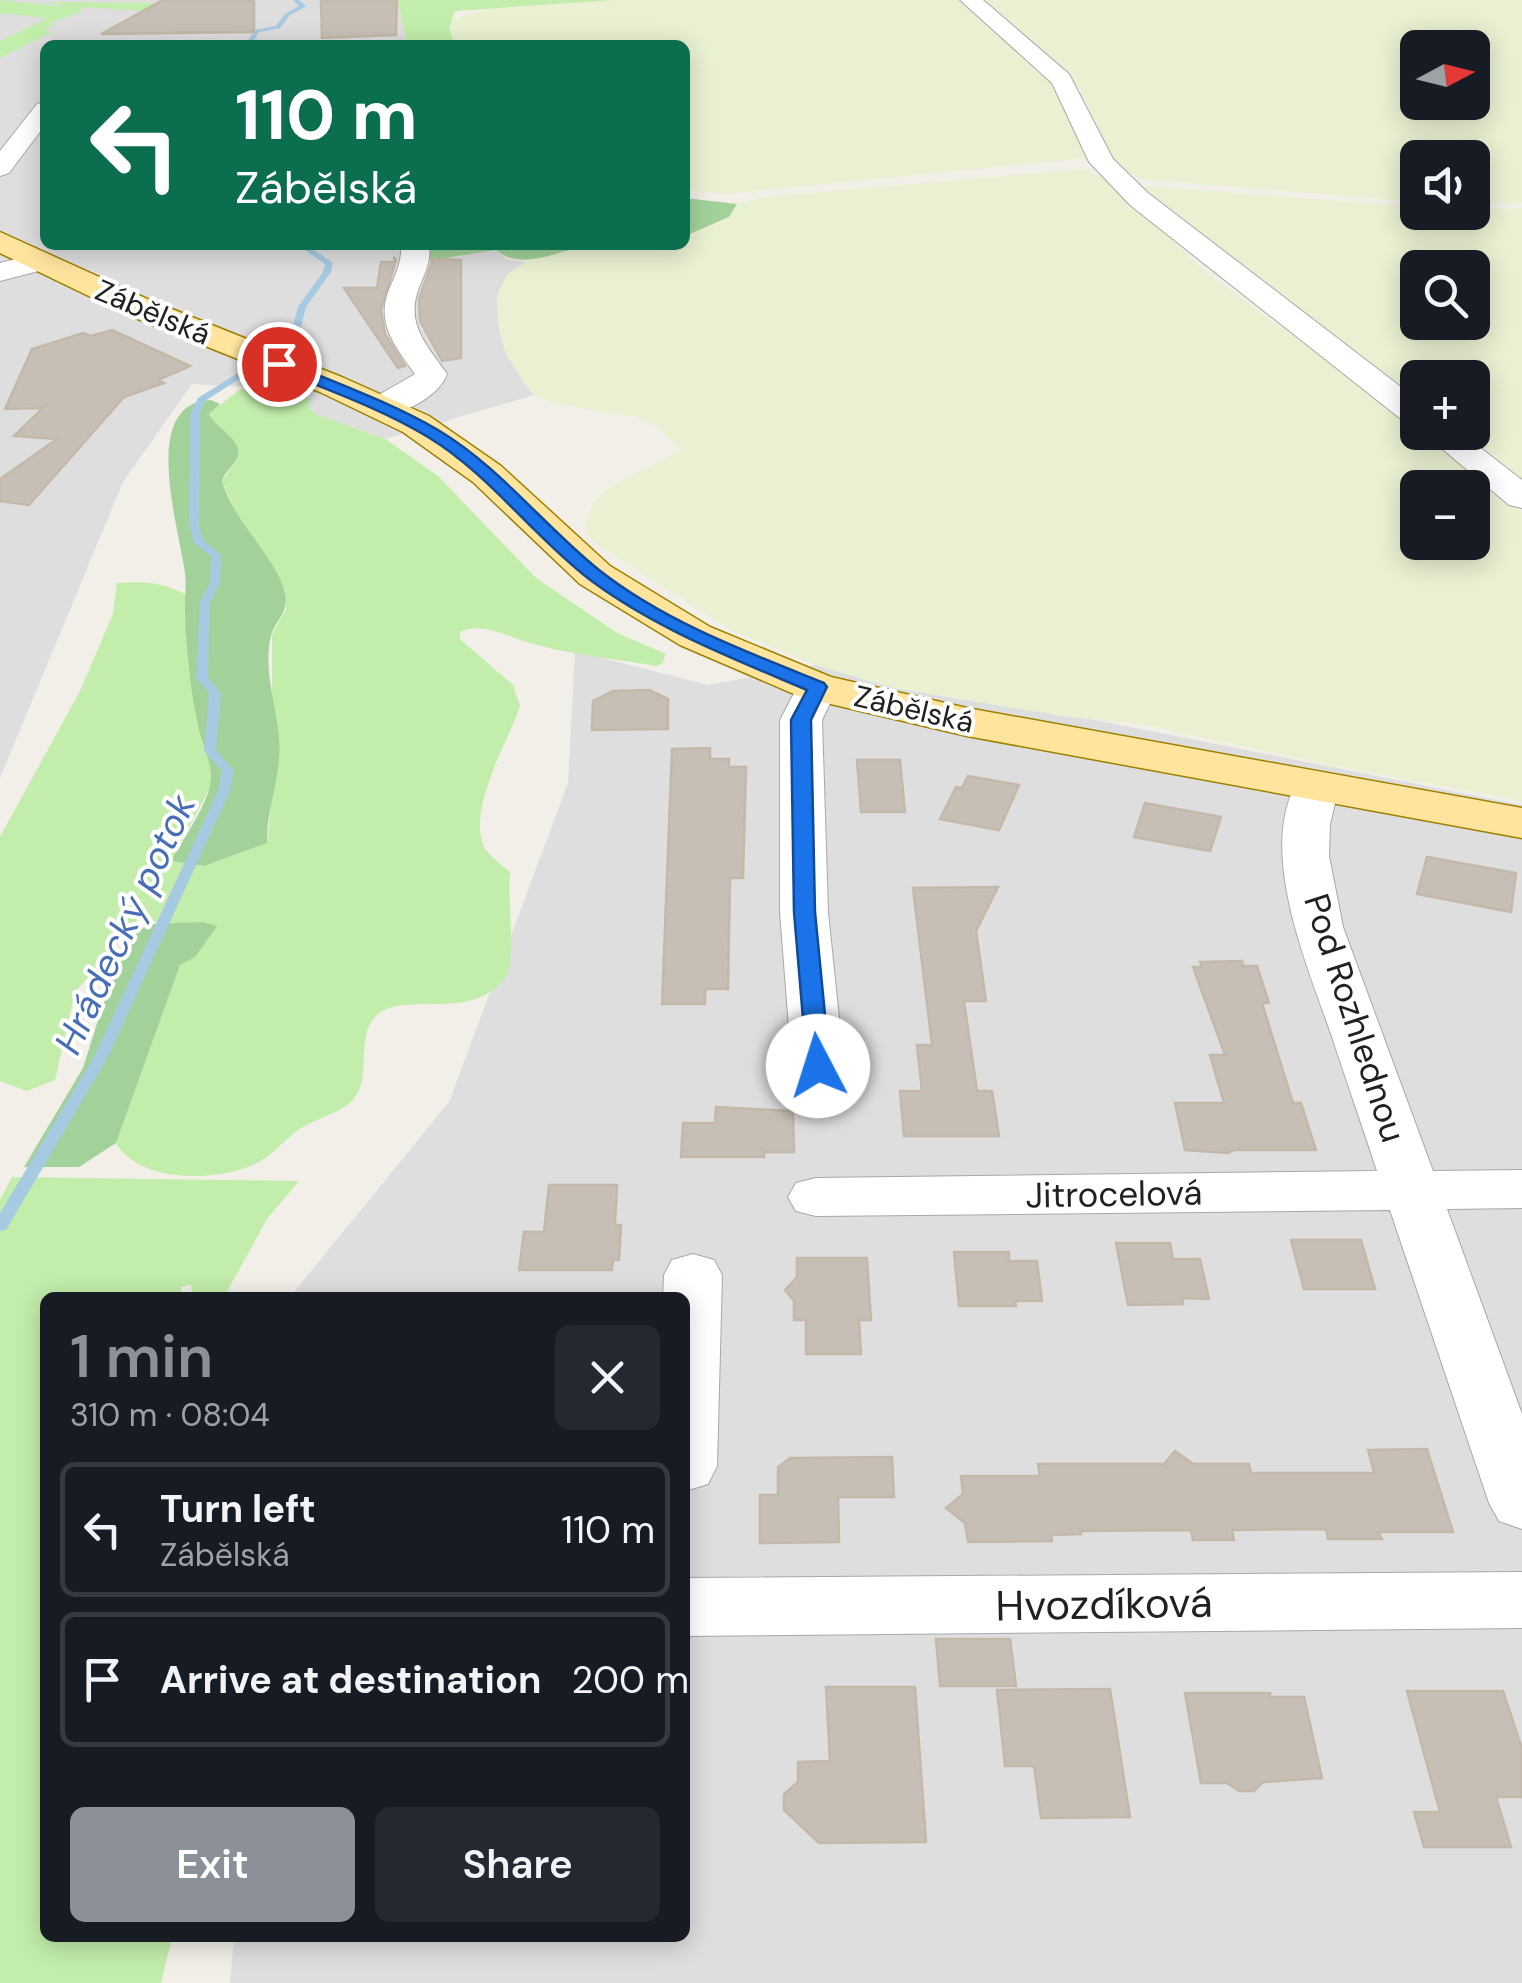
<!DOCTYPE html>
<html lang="en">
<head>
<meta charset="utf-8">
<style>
	body { margin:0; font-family:"DM Sans",sans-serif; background:#242831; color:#f1f3f6; height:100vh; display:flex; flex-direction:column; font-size:38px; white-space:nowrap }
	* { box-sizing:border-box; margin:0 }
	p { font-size:32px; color:#9ea1a6 }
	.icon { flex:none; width:55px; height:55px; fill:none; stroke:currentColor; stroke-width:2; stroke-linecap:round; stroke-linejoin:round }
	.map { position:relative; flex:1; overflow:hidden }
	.sheet { position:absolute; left:40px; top:1292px; width:650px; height:650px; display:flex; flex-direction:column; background:#171b24; border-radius:15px; box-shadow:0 5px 25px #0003 }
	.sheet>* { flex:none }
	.guide { position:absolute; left:40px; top:40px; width:650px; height:210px; border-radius:15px; box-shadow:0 5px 25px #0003; background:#0b6e4f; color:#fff; overflow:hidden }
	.needle { width:65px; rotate:83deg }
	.buttons { position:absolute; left:1400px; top:30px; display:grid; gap:20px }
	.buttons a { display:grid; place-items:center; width:90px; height:90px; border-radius:15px; background:#171b24; box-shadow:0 5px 25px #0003; font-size:50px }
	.pin { position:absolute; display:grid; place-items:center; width:85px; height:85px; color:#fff; margin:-42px; border:5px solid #fff; border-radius:50%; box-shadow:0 2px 10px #0007 }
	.me { position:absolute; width:110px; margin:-55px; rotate:355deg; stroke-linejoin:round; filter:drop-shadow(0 0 8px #0008) }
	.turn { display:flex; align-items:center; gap:35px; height:210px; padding:0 30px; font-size:45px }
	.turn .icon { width:130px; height:130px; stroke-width:2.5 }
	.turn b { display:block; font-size:70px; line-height:85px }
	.round { display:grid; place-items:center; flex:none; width:105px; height:105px; border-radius:15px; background:#242831 }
	.head { display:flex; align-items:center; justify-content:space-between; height:170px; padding:0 30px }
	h1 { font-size:60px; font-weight:600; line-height:75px; color:#8c9099 }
	.button { display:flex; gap:20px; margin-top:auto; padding:20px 30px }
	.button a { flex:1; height:115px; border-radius:15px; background:#8c9099; color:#fff; font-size:40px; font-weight:600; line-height:115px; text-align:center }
	.button a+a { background:#242831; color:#f1f3f6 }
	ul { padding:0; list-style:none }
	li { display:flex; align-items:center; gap:30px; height:135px; margin:0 20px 15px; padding:0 10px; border:5px solid #363941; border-radius:15px }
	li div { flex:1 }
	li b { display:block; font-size:38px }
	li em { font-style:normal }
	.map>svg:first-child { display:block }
	.residential { fill:#dfdede }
	.farmland { fill:#eaf1d2; fill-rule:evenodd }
	.grass { fill:#c2edab }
	.forest { fill:#a2d29a }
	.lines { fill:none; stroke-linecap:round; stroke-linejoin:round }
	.stream { fill:#a6cae1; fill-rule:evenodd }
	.building { fill:#c7bfb6; stroke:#c4b9a8; stroke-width:2.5 }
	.minor-casing { stroke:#a8a8a8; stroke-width:2 }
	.major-casing { stroke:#9d8100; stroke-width:3 }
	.minor { fill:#fff; fill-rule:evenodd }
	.major { fill:#ffe49e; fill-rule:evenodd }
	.route { fill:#1a73e8; stroke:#114b97; stroke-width:2.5 }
	.labels { text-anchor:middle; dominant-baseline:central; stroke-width:8; stroke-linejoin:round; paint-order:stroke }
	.far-street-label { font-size:30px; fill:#212121; stroke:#fff }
	.street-label { font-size:35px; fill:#212121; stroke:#fff }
	.water-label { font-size:38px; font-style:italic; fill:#476eb6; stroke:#fff }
	.near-street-label { font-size:42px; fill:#212121; stroke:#fff }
</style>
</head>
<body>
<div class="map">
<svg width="1522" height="1983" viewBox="0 0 1522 1983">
	<rect width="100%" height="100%" fill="#f1efe7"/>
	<!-- residential -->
	<g class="residential">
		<path d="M0 0H398L407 45H45V245H415L427 261 496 250 506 259 525 262 507 275 497 296 499 328 524 383 534 395 385 439 315 414 286 389 192 384 123 482 0 778Z"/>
		<path d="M575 651 708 685 815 665 894 688 1095 720 1522 805V1983H230L234 1938H685V1298L290 1297 449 1102 568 783Z"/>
	</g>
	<!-- farmland -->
	<g class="farmland">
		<path d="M615 0H959L1058 85 1088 158 725 194 695 191 685 188V45H455L449 28 451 20 482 10Z"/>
		<path d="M986 0H1522V203H1473L1472 158H1418L1417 202 1141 179 1120 167 1112 157 1079 87 1007 25ZM1418 48H1472V102H1418Z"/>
		<path d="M1084 169 1111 183 1210 276 1396 411 1417 428 1418 432 1423 433 1522 512V801L1329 765 1140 724 1068 717 894 688 815 665 729 629 595 543 587 533 585 525 594 502 607 489 680 450 656 426 635 417 554 403 534 395 524 383 505 352 499 329 497 296 507 275 525 262 584 246 685 245V236L729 217 737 204 761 197ZM1418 488H1472V542H1418Z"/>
		<path d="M1147 186 1417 207 1418 212 1522 208V480L1484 447 1480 425 1473 419 1472 378H1418L1417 392 1374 368 1214 247 1143 187ZM1418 268H1472V322H1418Z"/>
	</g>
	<!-- grass -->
	<g class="grass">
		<path d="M0 0 67 7 45 2 148 3 210 10 167 12 80 7 81 12 49 23 54 25 46 29 50 33 0 58V41L48 18 0 13Z"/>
		<path d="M398 0H615L455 11 449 28 455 45H407Z"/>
		<path d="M269 387 311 399 309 408 315 414 385 439 438 476 536 578 617 633 666 654 662 664 656 666C617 659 575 655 537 645 513 640 484 620 460 632V639L513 685 520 706C508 742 464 813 486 850 492 858 503 866 510 872 507 896 517 962 505 978 470 1023 406 990 377 1015 353 1037 374 1078 352 1101 338 1114 314 1119 298 1130 284 1140 273 1155 257 1163 219 1182 140 1184 116 1143L180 965 195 956 215 926 137 920 75 992 55 1080 27 1091 0 1081V837L80 691 113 614 117 583C145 581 162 582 187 595L184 614 197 724 209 759 212 784 171 861 204 866 267 843 272 796V634L286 610 285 591 240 523 222 481 237 459 208 414 241 389Z"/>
		<path d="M12 1177 299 1181 267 1219 224 1297H188L192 1294 191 1285 181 1287V1297L45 1298V1938H172L161 1983H0V1200Z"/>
	</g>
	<!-- forest -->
	<g class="forest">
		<path d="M685 198 737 204 729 217 685 236Z"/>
		<path d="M423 245H593C561 248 523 273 496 250L427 261Z"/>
		<path d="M211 400 220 404 209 414C215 429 247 441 236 460 231 468 225 472 222 481 233 522 279 560 285 594 289 614 275 620 271 636 261 677 283 719 279 759 277 788 266 814 267 843L204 866 171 861C182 841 211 800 211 778 211 759 202 744 198 726 191 693 187 654 185 620 184 604 187 589 185 574 180 530 138 402 211 400Z"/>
		<path d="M202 922 217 926 195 957 180 965 116 1143 79 1167H24L83 1068 111 979 128 940 148 924Z"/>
	</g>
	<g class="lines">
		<!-- stream -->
		<g class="stream">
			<path d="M293 0H299L306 6 289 16 280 28 259 32 251 45H245L255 30 276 26 285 14 299 6Z"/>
			<path d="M298 245H307L333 263 331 272 306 307 297 342 205 401 200 414 199 525 203 540 221 555 220 583 210 602 208 678 221 693 216 750 234 771 230 791 108 1057 6 1230 0 1231V1213L94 1057 218 791 222 771 204 751 209 693 196 678 200 602 210 583 211 556 194 543 189 525 190 414 198 398 289 341 298 307 323 272 325 264Z"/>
		</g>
	</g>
	<!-- building -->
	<g class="building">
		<path d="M163 0H254V32L101 34Z"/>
		<path d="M321 0H397L396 35 322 38Z"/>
		<path d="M394 257 396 260 381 310 385 334 405 366 398 368 344 288H377L381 262H395Z"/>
		<path d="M433 259 461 260V358L442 361 420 321 419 299Z"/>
		<path d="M112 330 190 366 158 380 164 383 124 397 29 505 0 501V479L57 439 14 436 43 408 5 409 32 349 83 333 91 336Z"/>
		<path d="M649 690 668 699V729L592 730 593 701 613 691Z"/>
		<path d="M710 748V759H729V767H746L743 878H730L728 989H705V1004H662L672 749Z"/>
		<path d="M857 760H900L905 812H861Z"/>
		<path d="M968 776 1019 785 999 830 940 819 956 787 962 788Z"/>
		<path d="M1145 803 1221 817 1210 851 1134 837Z"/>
		<path d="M1427 857 1516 873 1511 912 1417 894Z"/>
		<path d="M998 887 976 931 986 1001H964L977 1091H992L999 1136H904L900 1091H922L917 1045H932L913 888Z"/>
		<path d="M1242 961 1243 966H1257L1269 1003H1262L1293 1103H1301L1316 1150H1234L1228 1153 1185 1150 1175 1103H1224L1210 1055H1225L1193 967H1202L1200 962Z"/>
		<path d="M716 1107 793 1111 794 1152H764V1157H681L683 1123H715Z"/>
		<path d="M549 1185H617L615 1225H621L619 1260H613L612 1270H519L524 1232H544Z"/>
		<path d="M1291 1240H1361L1375 1289H1304Z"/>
		<path d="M1116 1243H1170L1173 1259H1200L1209 1299 1182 1298 1183 1304 1128 1305Z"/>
		<path d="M954 1252H1009V1261H1037L1042 1301H1015L1016 1306H959Z"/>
		<path d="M797 1258H867L871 1320H859L861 1354H806V1320H794V1301L785 1290 797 1277Z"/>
		<path d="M1427 1449 1453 1532H1378L1382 1539H1328L1326 1529 1232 1530 1234 1540H1193L1191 1530 1080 1531 1081 1534 1051 1535 1052 1541 968 1542 965 1523 946 1508 963 1494 961 1476H1040L1038 1464H1164L1175 1451 1193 1464H1249L1251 1473H1374L1368 1450Z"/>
		<path d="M892 1457 894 1497H838L839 1542 760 1543V1495H778V1467L790 1458Z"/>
		<path d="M936 1639H1010L1016 1686H940Z"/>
		<path d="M826 1687H915L926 1842 819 1843 784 1810V1794L798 1782V1762L830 1761Z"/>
		<path d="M1110 1689 1130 1817 1041 1818 1034 1766H1005L997 1690Z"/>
		<path d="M1407 1691H1503L1522 1749V1797H1496L1511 1847H1424L1414 1812H1440Z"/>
		<path d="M1185 1693H1270V1697H1304L1322 1778 1263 1782 1254 1791H1239L1227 1783H1201Z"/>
	</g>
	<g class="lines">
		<!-- minor casing -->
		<g class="minor-casing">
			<g id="minor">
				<path d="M960 0H983L1069 74 1113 159 1148 193 1418 400V426L1406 423 1130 205 1089 162 1052 83Z"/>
				<path d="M45 102V125L9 173 0 176V151L37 104Z"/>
				<path d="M401 245H429C431 260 426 271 420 285 404 323 426 344 447 374 439 398 395 420 370 414L366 407 370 400 415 374C394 345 374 321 391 285 397 271 402 260 401 245Z"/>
				<path d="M40 253 50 256 54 262 50 268 0 281V263Z"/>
				<path d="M1422 432H1460L1522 480V508L1509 505Z"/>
				<path d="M817 675 832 678 838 687 822 720 828 912 844 1066 836 1078 818 1083 800 1078 792 1066 780 912V720L802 678Z"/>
				<path d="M1317 772 1333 776 1339 785 1330 825 1329 856 1343 927 1433 1171 1522 1170V1208L1447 1209 1522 1414V1529L1499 1521 1489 1503 1390 1210 816 1216 796 1211 788 1197 796 1183 816 1178 1377 1171C1362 1125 1346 1080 1331 1034 1307 964 1254 844 1301 776Z"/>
				<path d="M693 1254 714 1260 722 1275 717 1466 708 1484 685 1491V1298H663L664 1275 672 1260Z"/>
				<path d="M1522 1572V1628L685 1636V1578Z"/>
			</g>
		</g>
		<!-- major casing -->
		<g class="major-casing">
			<path id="major" d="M0 232 152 301 344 378 429 416 501 466 610 566 710 627 831 677 967 708 1522 808V838L967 736 801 697 680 645 580 584 473 482 403 432 320 392 128 315 0 253Z"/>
		</g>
		<!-- minor -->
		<use href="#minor" class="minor"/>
		<!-- major -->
		<use href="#major" class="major"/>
	</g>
	<!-- route -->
	<path class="route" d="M274 361H284C336 383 390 402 438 430 499 466 544 526 599 570 665 622 747 652 824 683L827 687 811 720 815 912 830 1066 827 1071 818 1074 807 1066 794 912 791 720 807 690C732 658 654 628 589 579 532 535 489 474 428 437 380 408 325 389 274 368Z"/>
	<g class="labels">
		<!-- far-street labels -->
		<g class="far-street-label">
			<text transform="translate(153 312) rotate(23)">Zábělská</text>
			<text transform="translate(914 709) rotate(13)">Zábělská</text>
		</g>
		<!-- street labels -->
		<g class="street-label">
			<text transform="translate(1355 1018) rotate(72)">Pod Rozhlednou</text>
			<text transform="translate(1114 1194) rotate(-1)">Jitrocelová</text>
		</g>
		<!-- water labels -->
		<g class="water-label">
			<text transform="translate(125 924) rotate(-65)">Hrádecký potok</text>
		</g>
		<!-- near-street labels -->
		<g class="near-street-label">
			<text transform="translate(1104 1604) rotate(-1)">Hvozdíková</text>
		</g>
	</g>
</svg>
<div class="buttons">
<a><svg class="needle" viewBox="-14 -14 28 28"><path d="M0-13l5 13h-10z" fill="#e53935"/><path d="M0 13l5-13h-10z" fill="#9ea1a6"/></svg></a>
<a><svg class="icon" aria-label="sound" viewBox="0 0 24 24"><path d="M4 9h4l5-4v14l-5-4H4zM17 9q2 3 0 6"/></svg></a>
<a><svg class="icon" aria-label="search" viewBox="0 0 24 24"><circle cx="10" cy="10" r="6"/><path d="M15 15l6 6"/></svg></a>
<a>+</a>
<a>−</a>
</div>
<div class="pin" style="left:279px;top:364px;background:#d93025"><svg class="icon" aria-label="arrive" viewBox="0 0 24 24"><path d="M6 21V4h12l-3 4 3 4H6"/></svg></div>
<svg class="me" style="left:818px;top:1066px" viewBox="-20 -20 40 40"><circle r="19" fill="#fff"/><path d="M0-13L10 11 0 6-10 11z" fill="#1a73e8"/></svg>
<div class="guide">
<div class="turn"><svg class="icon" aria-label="left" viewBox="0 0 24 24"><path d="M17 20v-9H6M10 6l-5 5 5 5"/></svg><div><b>110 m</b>Zábělská</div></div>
</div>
<section class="sheet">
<div class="head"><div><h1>1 min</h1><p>310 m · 08:04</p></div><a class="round"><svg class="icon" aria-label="close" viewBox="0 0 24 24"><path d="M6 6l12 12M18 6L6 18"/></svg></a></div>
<ul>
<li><svg class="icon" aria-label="left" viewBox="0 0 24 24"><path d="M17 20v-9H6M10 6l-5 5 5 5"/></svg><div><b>Turn left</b><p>Zábělská</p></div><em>110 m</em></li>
<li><svg class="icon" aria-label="arrive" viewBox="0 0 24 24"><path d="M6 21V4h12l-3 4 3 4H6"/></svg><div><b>Arrive at destination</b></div><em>200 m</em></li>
</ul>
<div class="button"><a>Exit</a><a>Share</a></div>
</section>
</div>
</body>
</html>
